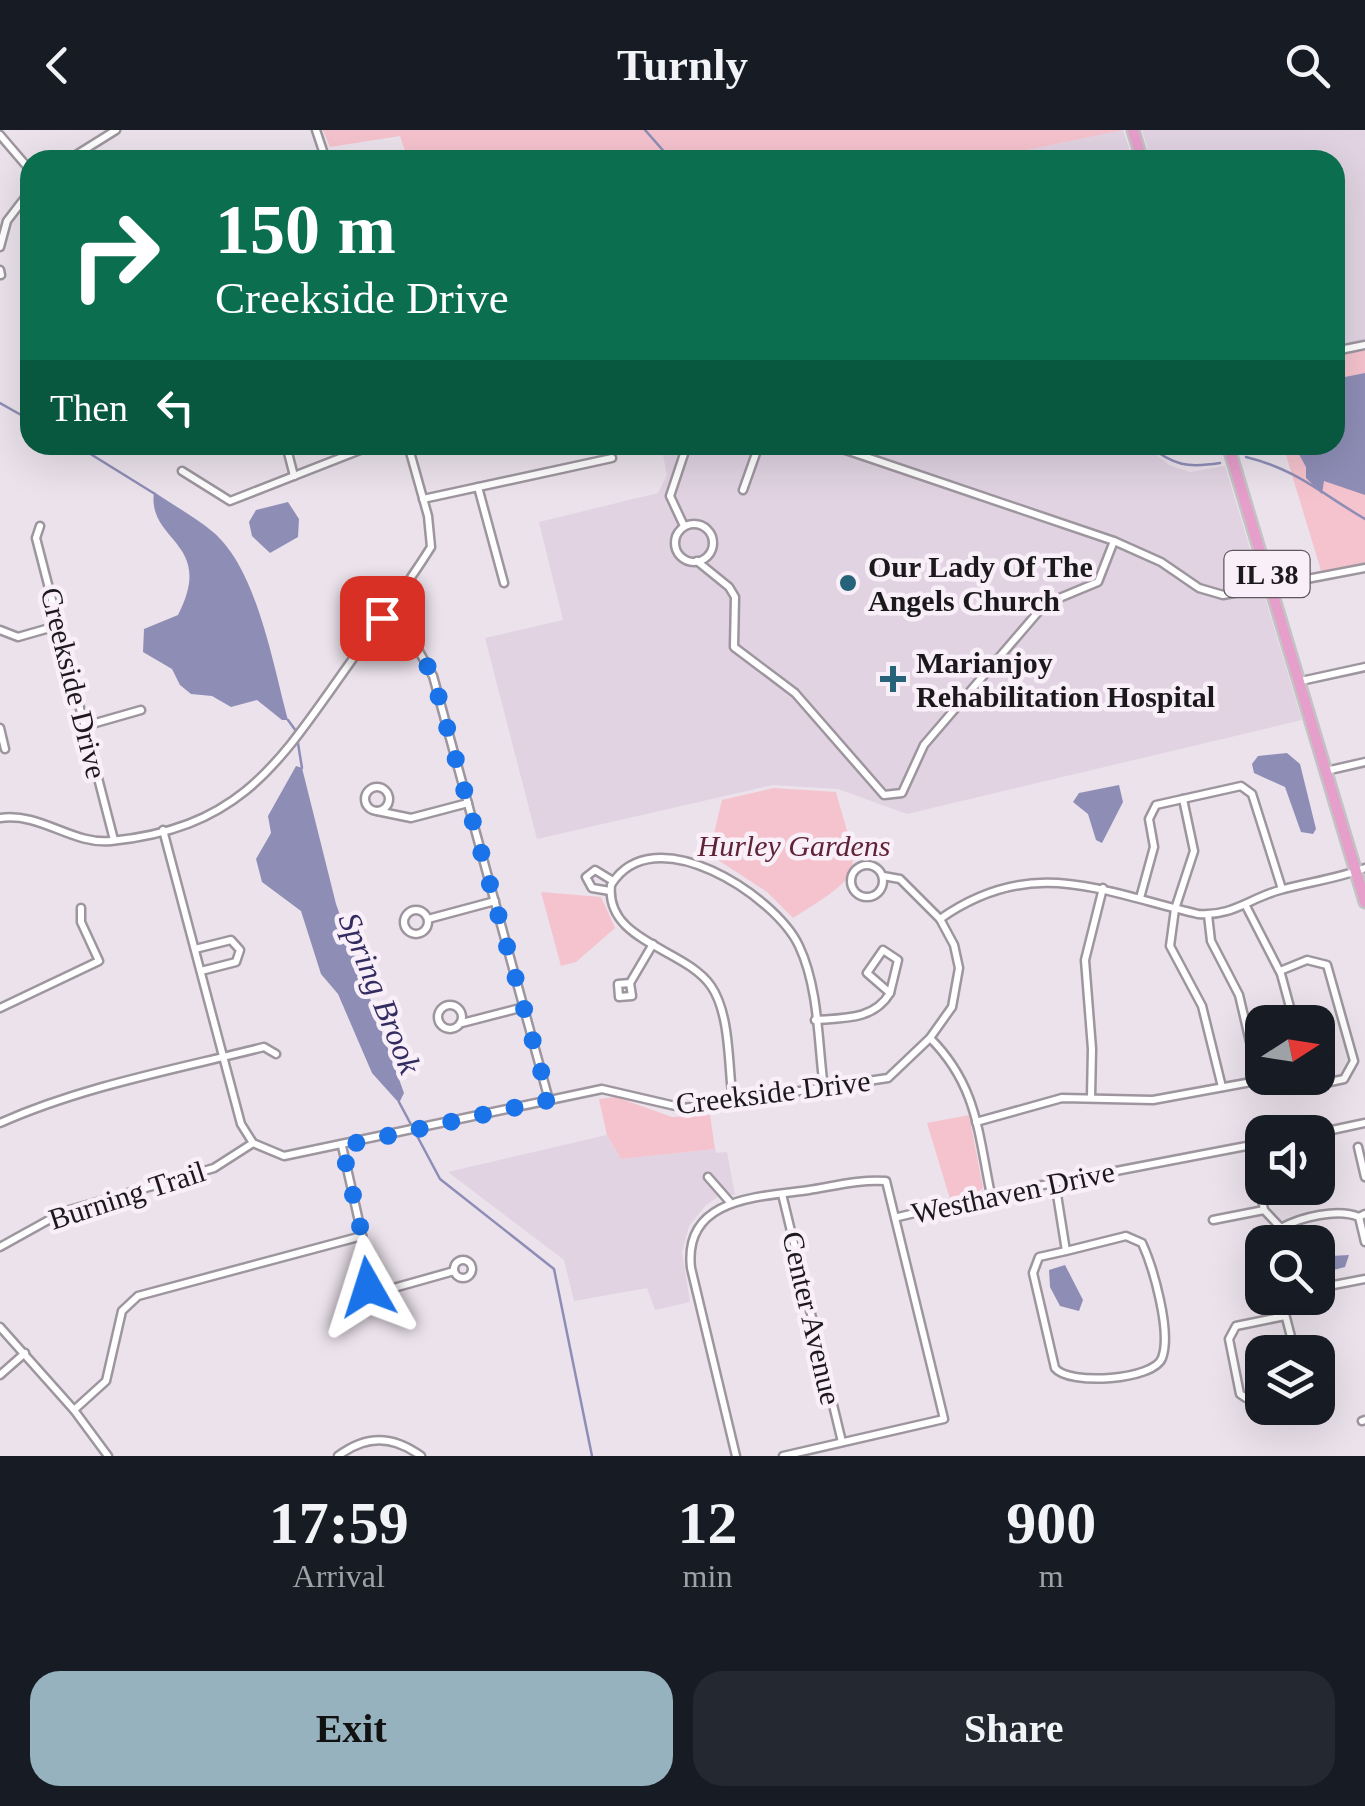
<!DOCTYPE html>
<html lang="en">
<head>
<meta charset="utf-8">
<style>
	body { margin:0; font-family:"Times New Roman",serif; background:#242831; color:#f1f3f6; height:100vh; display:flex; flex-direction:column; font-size:38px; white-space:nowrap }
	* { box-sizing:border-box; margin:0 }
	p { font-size:32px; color:#9ea1a6 }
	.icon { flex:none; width:55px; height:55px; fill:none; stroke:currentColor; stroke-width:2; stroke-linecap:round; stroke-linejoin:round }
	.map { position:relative; height:1326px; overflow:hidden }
	.side { display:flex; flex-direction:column; background:#171b24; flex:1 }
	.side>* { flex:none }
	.guide { position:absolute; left:20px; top:20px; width:1325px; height:305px; border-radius:30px; box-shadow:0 10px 40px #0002; background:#0b6e4f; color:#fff; overflow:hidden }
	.needle { width:65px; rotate:78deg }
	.fabs { position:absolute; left:1245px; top:875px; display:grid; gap:20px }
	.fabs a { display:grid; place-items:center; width:90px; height:90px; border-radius:20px; background:#171b24; box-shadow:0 10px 40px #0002; font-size:50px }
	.pin { position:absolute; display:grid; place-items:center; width:85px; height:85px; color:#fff; margin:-42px; border-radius:20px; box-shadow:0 5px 15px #0006 }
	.me { position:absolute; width:110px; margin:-55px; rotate:354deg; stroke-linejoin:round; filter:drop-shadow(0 0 8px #0008) }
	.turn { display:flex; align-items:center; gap:35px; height:210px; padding:0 30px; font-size:45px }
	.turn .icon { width:130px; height:130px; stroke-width:2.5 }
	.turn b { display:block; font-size:70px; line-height:85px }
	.then { display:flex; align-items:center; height:95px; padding:0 30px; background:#0003; gap:20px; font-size:38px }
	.eta { display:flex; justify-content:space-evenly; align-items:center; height:170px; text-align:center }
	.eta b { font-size:60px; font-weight:600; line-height:70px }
	.primary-button { display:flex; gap:20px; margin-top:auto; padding:20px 30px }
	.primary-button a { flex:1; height:115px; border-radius:30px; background:#96b2be; color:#111; font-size:40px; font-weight:600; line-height:115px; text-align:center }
	.primary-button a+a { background:#242831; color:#f1f3f6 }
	header { display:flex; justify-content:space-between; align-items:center; height:130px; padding:0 30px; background:#171b24; font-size:45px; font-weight:600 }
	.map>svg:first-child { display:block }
	.built { fill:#e1d3e2 }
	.green { fill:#f5c3ce }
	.water { fill:#8e8db6 }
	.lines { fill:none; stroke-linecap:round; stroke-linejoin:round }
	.stream { stroke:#8e8db6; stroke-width:2.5 }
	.street-casing { stroke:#9e969f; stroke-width:11 }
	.primary-casing { stroke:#c4c3c4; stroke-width:15 }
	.street { stroke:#fff; stroke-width:6 }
	.primary { stroke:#e69ecb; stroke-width:10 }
	.route { stroke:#1a73e8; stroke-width:18; stroke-dasharray:0 32.4 }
	.poi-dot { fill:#26627a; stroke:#f8eff8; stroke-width:4 }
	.labels { text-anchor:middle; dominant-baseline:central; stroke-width:9; stroke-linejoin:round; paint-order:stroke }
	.shield { fill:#f8eff8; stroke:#5e595e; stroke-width:2.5 }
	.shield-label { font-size:28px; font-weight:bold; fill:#1c191c }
	.poi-label { font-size:30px; font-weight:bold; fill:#1c191c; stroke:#f8eff8; text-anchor:start }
	.street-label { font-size:30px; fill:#1c191c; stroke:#f8eff8 }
	.park-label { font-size:30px; font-style:italic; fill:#602235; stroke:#f8eff8 }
	.water-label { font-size:32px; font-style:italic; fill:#332c61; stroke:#f8eff8 }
</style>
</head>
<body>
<header><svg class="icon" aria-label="back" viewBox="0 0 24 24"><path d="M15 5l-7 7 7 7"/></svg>Turnly<svg class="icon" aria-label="search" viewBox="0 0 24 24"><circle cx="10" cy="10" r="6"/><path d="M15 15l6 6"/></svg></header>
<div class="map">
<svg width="1365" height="1326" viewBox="0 0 1365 1326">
	<rect width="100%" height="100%" fill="#ebe2eb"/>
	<!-- built -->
	<g class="built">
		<path d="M1123 0 1133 30H981Z"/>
		<path d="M1142 0H1365V218L1335 225V30H1151Z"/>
		<path d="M661 315H1144L1169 335 1190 342 1225 336 1302 590 907 684 838 659 773 655 537 709 485 508 563 490 539 392 658 363 667 345Z"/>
		<path d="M607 1005 621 1029 715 1019 716 1023 727 1022 735 1065 722 1064 706 1075 689 1096 682 1122 690 1172 655 1180 647 1158 574 1171 564 1130 448 1042Z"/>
	</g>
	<!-- green -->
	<g class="green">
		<path d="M323 0H1123L981 30H408L400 6 330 17Z"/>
		<path d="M1365 219V434L1322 444 1283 315H1335V225Z"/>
		<path d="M774 658 836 662C859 746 869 740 793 788L767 762 709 724 722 670Z"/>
		<path d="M541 762 601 767 615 798 576 832 561 836Z"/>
		<path d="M616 967 672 987 710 985 715 1019 621 1029 607 1005 599 969Z"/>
		<path d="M969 985 983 1058 977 1063 950 1069 927 993Z"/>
	</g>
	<!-- water -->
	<g class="water">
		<path d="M1365 243V365L1324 351 1322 364 1306 348V337L1294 315H1335V249Z"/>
		<path d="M154 362C173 375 195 387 213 402 257 439 273 535 288 590H282L257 570 231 577 212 566 191 564 180 555 172 539 143 522 144 499 178 485C216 411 147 413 154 362Z"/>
		<path d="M288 372 299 389 298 407 270 423 252 406 249 392 256 380Z"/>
		<path d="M1287 623 1300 634 1316 699 1313 704 1301 702 1285 657 1254 643 1252 634 1258 626Z"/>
		<path d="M296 636 302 638 336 774 404 963 399 973 372 943 338 864 321 844 301 781 262 752 256 729 271 703 268 686Z"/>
		<path d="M1119 655 1123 672 1102 713 1096 710 1088 684 1073 672 1079 663Z"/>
		<path d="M1316 1101 1330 1126 1349 1125 1345 1137 1318 1144V1112H1291L1301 1104Z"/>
		<path d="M1065 1135 1083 1170 1079 1181 1060 1176 1050 1157 1049 1140Z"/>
	</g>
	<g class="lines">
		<!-- stream -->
		<g class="stream">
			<path d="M645 0 668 26 678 30"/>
			<path d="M0 273 30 290"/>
			<path d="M76 315 155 364"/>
			<path d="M1148 315C1174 336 1188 338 1220 333"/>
			<path d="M1246 327C1296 339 1322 364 1365 389"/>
			<path d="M288 590 296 601 302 638"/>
			<path d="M399 972 440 1049 554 1139 592 1326"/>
		</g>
		<!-- street casing -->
		<g class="street-casing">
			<g id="street">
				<path d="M316 0 326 30"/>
				<path d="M0 5 30 40"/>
				<path d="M68 30 116 0"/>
				<path d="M0 117 7 91 30 61"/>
				<path d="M0 140 1 145"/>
				<path d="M1335 221 1365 215"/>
				<path d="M286 315 294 346"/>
				<path d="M182 341 230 371 373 315"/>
				<path d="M478 357 504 453"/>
				<path d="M743 360 759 315"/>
				<path d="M423 369 612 328"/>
				<circle cx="694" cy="413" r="19"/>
				<path d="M40 396 36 408 114 710"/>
				<path d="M684 396 670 366 687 315"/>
				<path d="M1114 411 1161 432 1199 458 1223 465 1365 438"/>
				<path d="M697 431 729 457 735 467 734 517 795 563 884 665 902 663 924 615 1045 474 1098 452 1114 411 831 315"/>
				<path d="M382 488 416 516 433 546 549 970"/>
				<path d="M0 500 18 507 60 495"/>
				<path d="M1301 551 1365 537"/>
				<path d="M85 596 141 580"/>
				<path d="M0 598 5 619"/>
				<path d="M1326 641 1365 632"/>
				<circle cx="377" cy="669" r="12"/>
				<path d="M1183 669 1194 721 1175 779 1170 816 1202 876 1222 957"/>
				<path d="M377 681 411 688 468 673"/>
				<path d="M0 688C41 682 72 715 111 711 241 698 278 634 347 537 375 497 405 459 431 417L428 386 408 315"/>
				<path d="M163 700 241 994 253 1013 284 1026 602 959 684 978 888 948 930 908 952 877 959 838 954 815 940 789 900 749 883 746"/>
				<circle cx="867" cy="751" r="16"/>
				<path d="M610 761 592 758 586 747 595 740 613 751"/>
				<path d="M1140 768 1154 717 1149 689 1156 675 1241 656 1252 664 1282 759"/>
				<path d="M1246 776 1281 844 1294 892"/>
				<circle cx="416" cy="792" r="12"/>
				<path d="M1208 785 1211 811 1239 865 1259 950"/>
				<path d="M428 789 495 771"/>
				<path d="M940 789C1032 724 1102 762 1198 784 1231 787 1250 768 1280 760 1309 752 1336 749 1365 738"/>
				<path d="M195 819 231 810 240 820 236 832 201 841"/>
				<path d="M883 820 898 830 890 863 867 843Z"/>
				<path d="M1280 841 1307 830 1327 835 1354 931 1344 949 1307 957 1295 948"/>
				<path d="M630 853 618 854 619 867 632 866 630 853 653 814"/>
				<circle cx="450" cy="887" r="12"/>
				<path d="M0 878 99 831 81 792V778"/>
				<path d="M815 890C844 888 874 890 890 863"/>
				<path d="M462 893 524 877"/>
				<path d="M930 908C977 955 978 1002 991 1065"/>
				<path d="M1091 967 1092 919 1085 830 1103 758"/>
				<path d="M733 972C728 938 731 885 711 856 685 818 605 812 611 755 653 686 775 765 799 816 819 858 818 914 824 959"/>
				<path d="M976 992 1062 968 1153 970 1273 948"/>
				<path d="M0 993C83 956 177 939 264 917L276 924"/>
				<path d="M1318 1003 1365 993"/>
				<path d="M1252 1015 1264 1080"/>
				<path d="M342 1016 373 1154"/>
				<path d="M1358 1017 1365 1047"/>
				<path d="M708 1047 729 1071"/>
				<path d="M1055 1052 1066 1121 1039 1127 1033 1143 1055 1238C1069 1256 1154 1250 1162 1228 1172 1202 1153 1137 1142 1113L1126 1106 1066 1121"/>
				<path d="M782 1064 842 1312"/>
				<path d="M1365 1084 1359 1087 1365 1112"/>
				<path d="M898 1087 991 1065 1262 1013"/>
				<path d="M1213 1090 1264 1080 1281 1098"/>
				<path d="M1280 1112 1281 1098C1301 1087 1338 1078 1359 1087"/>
				<path d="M0 1117 63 1082 214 1038 253 1013"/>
				<circle cx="463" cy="1139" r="9"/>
				<circle cx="375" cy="1162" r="8"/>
				<path d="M1318 1158 1365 1149"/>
				<path d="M383 1161 454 1141"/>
				<path d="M1287 1168 1284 1180 1295 1222"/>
				<path d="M0 1197 74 1280 108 1326"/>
				<path d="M0 1245 25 1223"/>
				<path d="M1262 1265 1246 1268 1240 1264 1229 1209 1236 1196 1285 1186"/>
				<path d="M74 1280 106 1251 122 1181 138 1166 362 1106"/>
				<path d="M1362 1291 1365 1290"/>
				<path d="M338 1326C366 1305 392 1305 421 1326"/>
				<path d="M736 1326 691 1138C683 1067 759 1067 809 1060 834 1056 861 1049 886 1051L944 1289 783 1326"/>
			</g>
		</g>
		<!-- primary casing -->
		<g class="primary-casing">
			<g id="primary">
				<path d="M1133 0 1142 30"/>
				<path d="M1228 315 1365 772"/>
			</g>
		</g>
		<!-- street -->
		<use href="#street" class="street"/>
		<!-- primary -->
		<use href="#primary" class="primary"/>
	</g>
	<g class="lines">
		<!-- route -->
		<path class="route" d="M368 1157 373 1154 342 1016 549 970 433 546 416 516 382 488"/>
	</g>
	<!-- markers -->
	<g class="poi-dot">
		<circle cx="848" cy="453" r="10"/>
		<path d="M888 534h10v10h10v10h-10v10h-10v-10h-10v-10h10z"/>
	</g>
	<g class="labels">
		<!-- shield labels -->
		<rect class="shield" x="1224.5" y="421" width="85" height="46" rx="8"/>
		<g class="shield-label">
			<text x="1267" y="444">IL 38</text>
		</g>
		<!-- poi labels -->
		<g class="poi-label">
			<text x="868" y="436">Our Lady Of The<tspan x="868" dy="34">Angels Church</tspan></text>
			<text x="916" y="532">Marianjoy<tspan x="916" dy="34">Rehabilitation Hospital</tspan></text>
		</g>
		<!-- street labels -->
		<g class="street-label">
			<text transform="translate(74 553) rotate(76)">Creekside Drive</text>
			<text transform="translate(773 962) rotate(-7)">Creekside Drive</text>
			<text transform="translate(1013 1062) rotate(-12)">Westhaven Drive</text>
			<text transform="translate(127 1065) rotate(-18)">Burning Trail</text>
			<text transform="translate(812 1188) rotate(77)">Center Avenue</text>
		</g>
		<!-- park labels -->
		<g class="park-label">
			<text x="794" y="715">Hurley Gardens</text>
		</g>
		<!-- water labels -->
		<g class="water-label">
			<text transform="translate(380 863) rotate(68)">Spring Brook</text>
		</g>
	</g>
</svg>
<div class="fabs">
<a><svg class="needle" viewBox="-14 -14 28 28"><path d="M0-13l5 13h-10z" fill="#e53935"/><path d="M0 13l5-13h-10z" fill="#9ea1a6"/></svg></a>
<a><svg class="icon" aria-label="sound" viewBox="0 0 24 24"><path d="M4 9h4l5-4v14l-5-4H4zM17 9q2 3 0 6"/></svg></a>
<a><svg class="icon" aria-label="search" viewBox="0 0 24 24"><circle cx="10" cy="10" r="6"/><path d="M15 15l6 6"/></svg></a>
<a><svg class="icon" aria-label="layers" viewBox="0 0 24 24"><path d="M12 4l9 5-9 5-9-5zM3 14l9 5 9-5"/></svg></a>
</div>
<div class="pin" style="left:382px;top:488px;background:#d93025"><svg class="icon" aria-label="arrive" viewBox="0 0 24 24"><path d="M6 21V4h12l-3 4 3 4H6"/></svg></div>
<svg class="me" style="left:368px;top:1157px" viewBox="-20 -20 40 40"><path d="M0-17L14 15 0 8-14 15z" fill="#1a73e8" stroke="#fff" stroke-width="4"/></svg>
<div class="guide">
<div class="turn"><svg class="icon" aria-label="right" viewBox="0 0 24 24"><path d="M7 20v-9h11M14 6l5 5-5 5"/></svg><div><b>150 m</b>Creekside Drive</div></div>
<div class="then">Then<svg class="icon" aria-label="left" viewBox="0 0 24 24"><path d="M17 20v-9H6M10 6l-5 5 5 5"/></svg></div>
</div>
</div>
<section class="side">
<div class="eta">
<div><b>17:59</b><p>Arrival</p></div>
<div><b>12</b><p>min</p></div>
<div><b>900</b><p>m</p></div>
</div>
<div class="primary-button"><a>Exit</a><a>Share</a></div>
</section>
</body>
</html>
